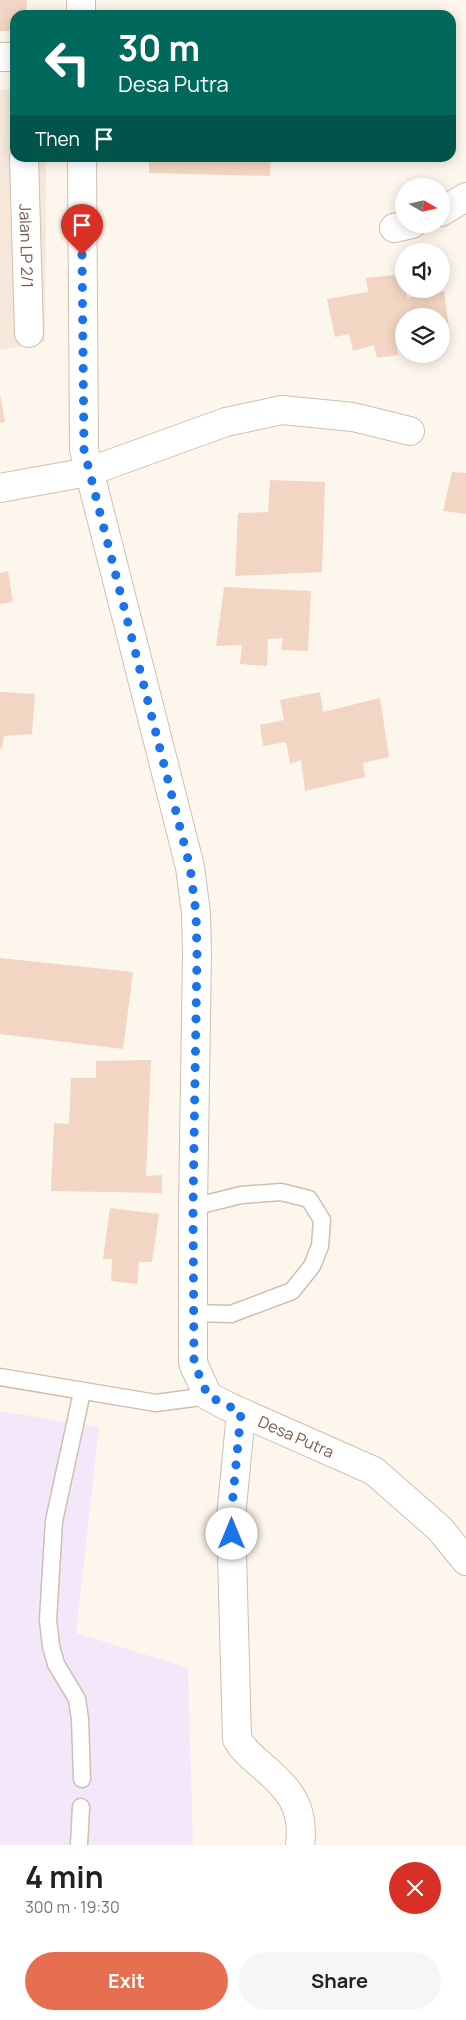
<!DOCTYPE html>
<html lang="en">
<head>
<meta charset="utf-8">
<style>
	body { margin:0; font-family:Manrope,sans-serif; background:#f6f6f6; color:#222; height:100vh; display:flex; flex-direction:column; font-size:19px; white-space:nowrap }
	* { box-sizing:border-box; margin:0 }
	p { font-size:16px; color:#767676 }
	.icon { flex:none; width:28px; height:28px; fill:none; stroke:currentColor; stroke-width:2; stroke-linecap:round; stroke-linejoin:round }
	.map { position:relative; height:1845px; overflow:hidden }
	.panel { display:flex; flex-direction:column; background:#fff; flex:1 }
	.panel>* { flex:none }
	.hud { position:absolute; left:10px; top:10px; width:446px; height:152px; border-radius:15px; box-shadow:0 2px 12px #0003; background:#00695c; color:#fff; overflow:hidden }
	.needle { width:32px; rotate:99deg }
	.buttons { position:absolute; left:395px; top:178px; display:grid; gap:10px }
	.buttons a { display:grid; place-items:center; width:55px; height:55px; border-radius:50%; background:#fff; box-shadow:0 2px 12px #0003; font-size:25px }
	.pin { position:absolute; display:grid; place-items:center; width:42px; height:42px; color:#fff; margin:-51px -21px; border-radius:50% 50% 50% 0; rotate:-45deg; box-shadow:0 0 5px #0007 }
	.pin .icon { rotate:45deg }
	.me { position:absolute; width:55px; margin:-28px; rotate:0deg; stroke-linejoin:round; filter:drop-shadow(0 0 4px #0008) }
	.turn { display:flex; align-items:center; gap:18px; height:105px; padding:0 25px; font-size:22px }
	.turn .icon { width:65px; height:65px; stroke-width:2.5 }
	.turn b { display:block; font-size:35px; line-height:42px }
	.then { display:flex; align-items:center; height:48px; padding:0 25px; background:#0003; gap:10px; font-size:19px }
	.round { display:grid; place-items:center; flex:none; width:52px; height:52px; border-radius:26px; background:#f6f6f6 }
	.headline { display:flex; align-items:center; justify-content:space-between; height:85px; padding:0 25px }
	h1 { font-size:30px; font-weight:700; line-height:38px }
	.button { display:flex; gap:10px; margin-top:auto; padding:10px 25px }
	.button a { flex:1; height:58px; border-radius:30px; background:#e76f51; color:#fff; font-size:20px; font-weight:700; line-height:58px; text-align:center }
	.button a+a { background:#f6f6f6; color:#222 }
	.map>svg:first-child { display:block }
	.residential { fill:#f5e8da }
	.education { fill:#f3e8fa }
	.building { fill:#f3d5c3 }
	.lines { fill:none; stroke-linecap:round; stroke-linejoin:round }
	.service-casing { stroke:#d1beb0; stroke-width:19 }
	.minor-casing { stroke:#d1beb0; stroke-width:30 }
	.tertiary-casing { stroke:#d1beb0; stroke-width:30 }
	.service { stroke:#fff; stroke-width:16 }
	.minor { stroke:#fff; stroke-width:28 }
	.tertiary { stroke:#fff; stroke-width:28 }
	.route { stroke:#1a73e8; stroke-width:9; stroke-dasharray:0 16.2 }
	.labels { text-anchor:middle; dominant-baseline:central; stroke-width:4; stroke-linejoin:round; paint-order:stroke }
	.street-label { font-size:16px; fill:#7a5c4d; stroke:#fffaf3 }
</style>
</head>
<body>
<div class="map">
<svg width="466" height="1845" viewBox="0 0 466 1845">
	<rect width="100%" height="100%" fill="#fdf6ec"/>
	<!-- residential -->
	<path class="residential" d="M15 89V158H46L45 342 0 350V90Z"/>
	<!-- education -->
	<path class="education" d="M0 1411 99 1427 76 1633 188 1668 193 1845H0Z"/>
	<!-- building -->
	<g class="building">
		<path d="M0 0H27L26 15H15V31H0Z"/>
		<path d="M149 158H271L270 176 149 173Z"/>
		<path d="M404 274V289H406L407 298 444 291 450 336 441 337V316H404V342L396 343 398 355 377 358 374 345 353 351 349 334 335 337 327 299 368 292 366 278Z"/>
		<path d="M0 395 5 422 0 423Z"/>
		<path d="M452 472 466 473V514L443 511Z"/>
		<path d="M270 480 325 482 322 572 235 576 238 513 268 512Z"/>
		<path d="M8 571 13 602 0 604V573Z"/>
		<path d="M224 587 311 591 308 651 281 650 283 638 268 639 267 666 240 664 242 645 216 646Z"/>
		<path d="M0 692 35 694 32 734 4 736 2 748H0Z"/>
		<path d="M320 692 323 712 380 698 389 757 363 763 365 777 305 791 301 760 290 764 286 742 263 746 260 725 284 720 280 700Z"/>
		<path d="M0 958 133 972 123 1049 0 1034Z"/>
		<path d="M151 1060 146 1176 162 1175V1193L51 1191 54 1123 69 1124 71 1078H96V1061Z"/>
		<path d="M110 1208 159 1214 152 1262H139L137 1284 111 1281 112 1259H103Z"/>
	</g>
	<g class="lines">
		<!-- service casing -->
		<g class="service-casing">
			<g id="service">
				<path d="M193 1313 231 1314 292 1291 312 1266 320 1246 322 1220 309 1199 281 1192 241 1195 193 1207"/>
				<path d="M0 1377 156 1403 208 1396"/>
				<path d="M82 1392 54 1521 48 1620 51 1646 56 1664 77 1699 80 1719 82 1779"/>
				<path d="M79 1845 81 1807"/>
			</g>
		</g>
		<!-- minor casing -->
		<g class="minor-casing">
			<g id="minor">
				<path d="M0 57H15"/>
				<path id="s1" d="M24 158 29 333"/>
				<path d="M441 212 466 197"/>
				<path d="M394 228 412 224"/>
				<path d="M0 488 88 472 226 422 282 410 353 417 410 431"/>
				<path d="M241 1413 231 1517 237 1739C243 1750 252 1757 261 1765 289 1788 305 1807 300 1845"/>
			</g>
		</g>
		<!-- tertiary casing -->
		<g class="tertiary-casing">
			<g id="tertiary">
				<path d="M81 15V0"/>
				<path id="s2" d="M82 158 84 450 190 867 196 913 197 954 193 1207V1363L208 1396 227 1406 374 1471 440 1529 466 1561"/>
			</g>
		</g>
		<!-- service -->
		<use href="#service" class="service"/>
		<!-- minor -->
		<use href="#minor" class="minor"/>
		<!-- tertiary -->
		<use href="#tertiary" class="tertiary"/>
	</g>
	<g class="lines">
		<!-- route -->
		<path class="route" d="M82 255 84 450 190 867 196 913 197 954 193 1207 194 1363 208 1396 241 1412 231 1517 232 1534"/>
	</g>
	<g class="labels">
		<!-- street labels -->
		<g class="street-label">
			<text stroke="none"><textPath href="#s1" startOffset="88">Jalan LP 2/1</textPath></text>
			<text stroke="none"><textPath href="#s2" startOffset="1352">Desa Putra</textPath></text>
		</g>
	</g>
</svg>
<div class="buttons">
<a><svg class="needle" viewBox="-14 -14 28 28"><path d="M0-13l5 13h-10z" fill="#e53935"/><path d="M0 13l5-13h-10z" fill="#767676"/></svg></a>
<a><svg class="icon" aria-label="sound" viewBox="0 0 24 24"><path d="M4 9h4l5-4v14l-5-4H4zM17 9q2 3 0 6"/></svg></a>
<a><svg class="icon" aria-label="layers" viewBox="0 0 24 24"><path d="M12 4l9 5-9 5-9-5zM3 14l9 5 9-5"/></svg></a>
</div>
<div class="pin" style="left:82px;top:255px;background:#d93025"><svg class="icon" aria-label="arrive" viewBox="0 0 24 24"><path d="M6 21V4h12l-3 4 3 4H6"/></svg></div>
<svg class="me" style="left:232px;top:1534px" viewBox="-20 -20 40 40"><circle r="19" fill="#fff"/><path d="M0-13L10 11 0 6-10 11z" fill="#1a73e8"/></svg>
<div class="hud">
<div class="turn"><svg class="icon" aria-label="left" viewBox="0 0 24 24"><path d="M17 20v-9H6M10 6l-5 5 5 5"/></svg><div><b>30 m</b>Desa Putra</div></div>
<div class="then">Then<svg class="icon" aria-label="arrive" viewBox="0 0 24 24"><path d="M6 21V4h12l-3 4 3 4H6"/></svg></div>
</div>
</div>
<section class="panel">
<div class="headline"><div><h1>4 min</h1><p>300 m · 19:30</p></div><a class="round" style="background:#d93025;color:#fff"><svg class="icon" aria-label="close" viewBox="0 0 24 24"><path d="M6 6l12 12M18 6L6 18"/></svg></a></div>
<div class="button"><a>Exit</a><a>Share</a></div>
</section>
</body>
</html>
